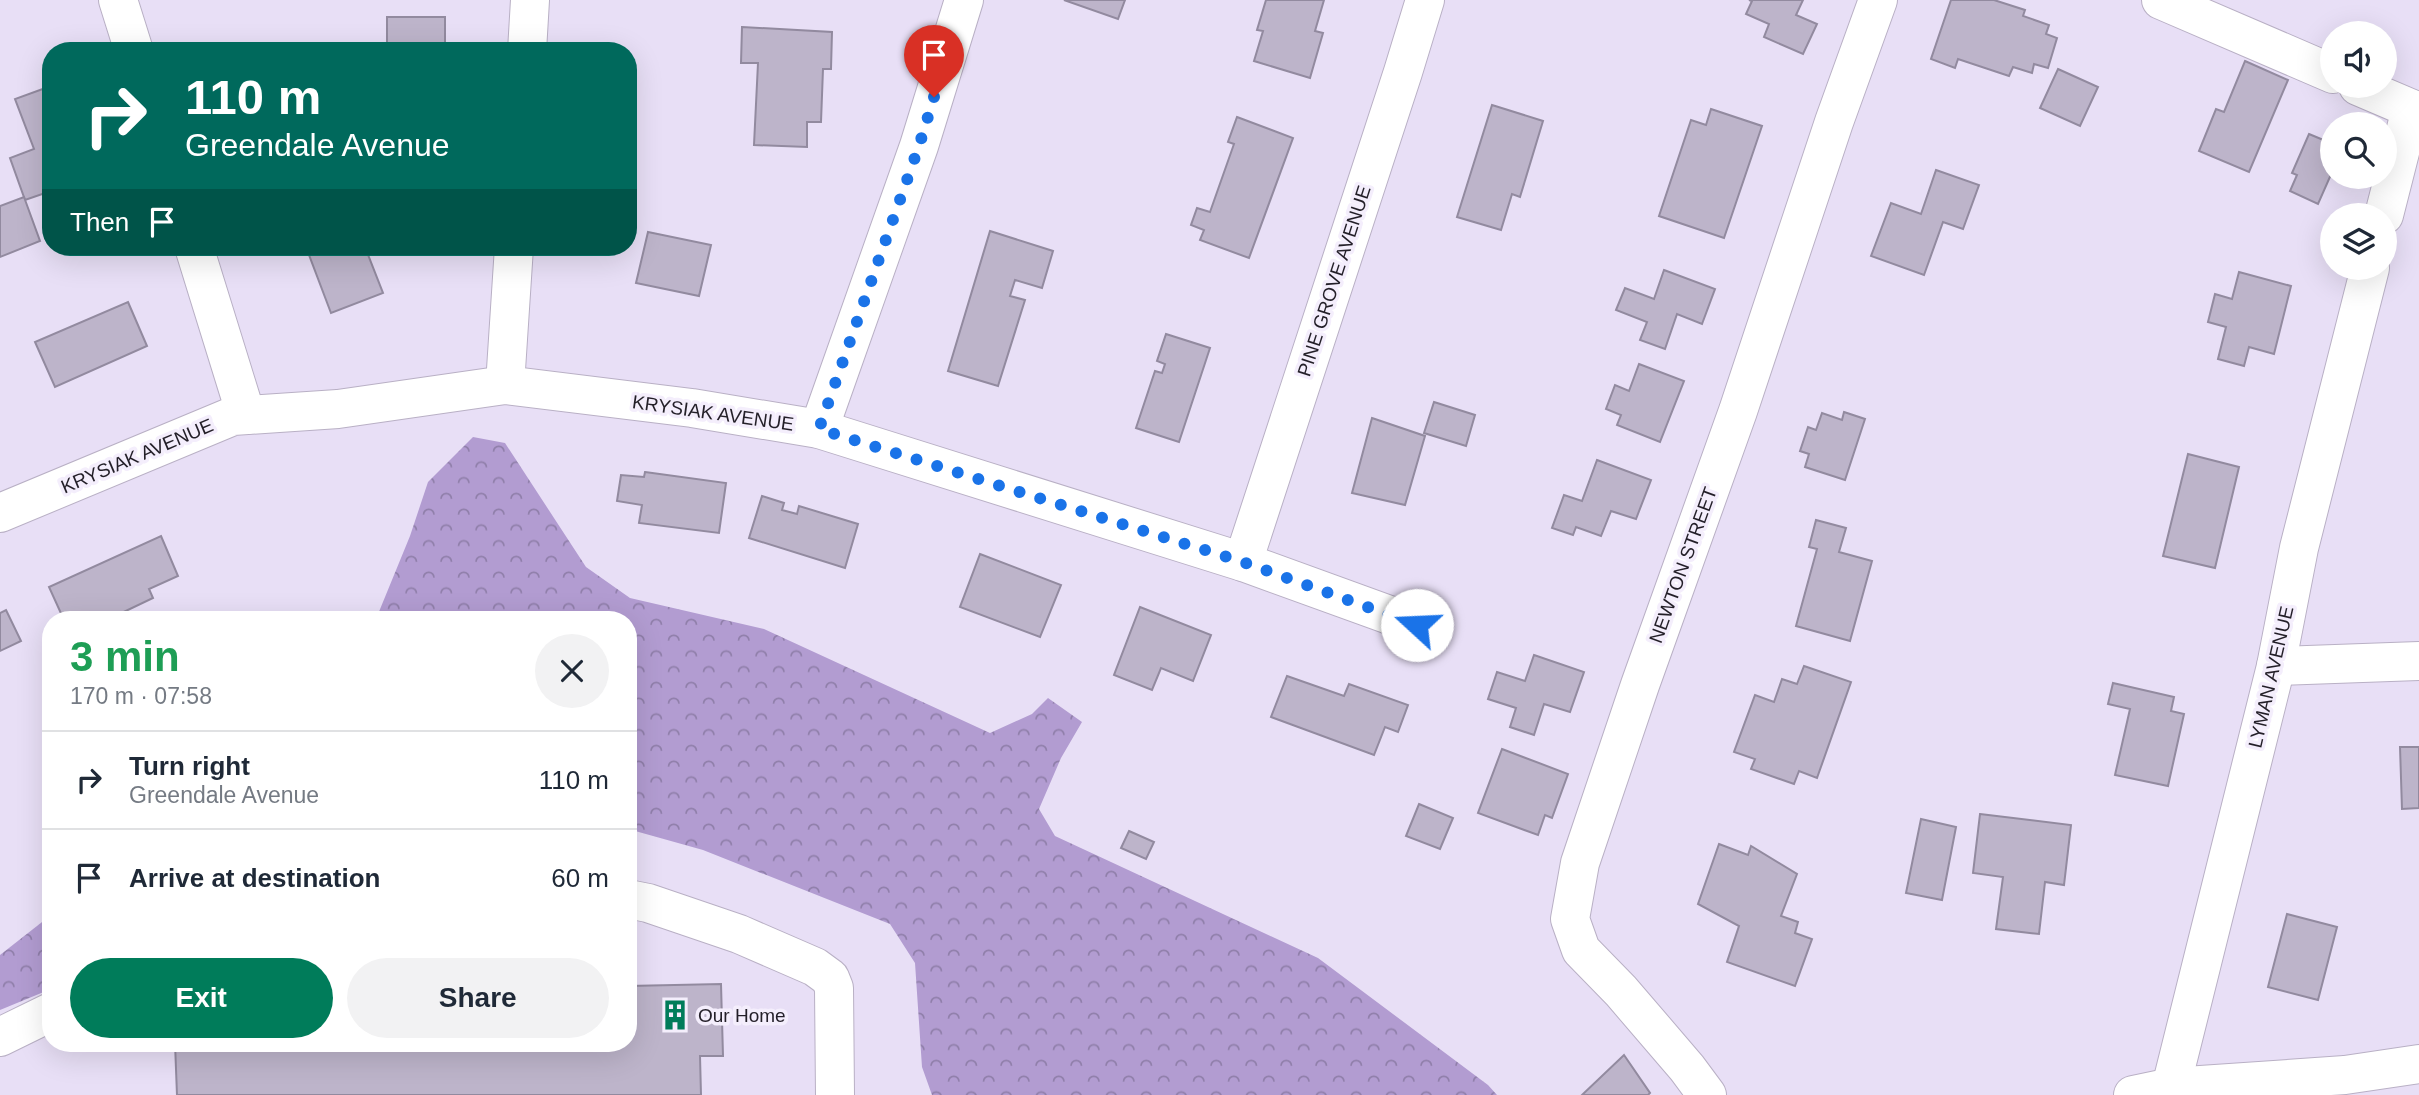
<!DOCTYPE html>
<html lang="en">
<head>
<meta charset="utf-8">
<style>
	body { margin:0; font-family:Helvetica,sans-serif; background:#f2f2f3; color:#1f2937; height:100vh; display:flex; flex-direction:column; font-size:26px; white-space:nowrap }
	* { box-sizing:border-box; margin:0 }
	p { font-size:23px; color:#747a83 }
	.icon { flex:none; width:38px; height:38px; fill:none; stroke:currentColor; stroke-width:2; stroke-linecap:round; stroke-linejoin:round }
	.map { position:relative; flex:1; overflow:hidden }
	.sheet { position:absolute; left:42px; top:611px; width:595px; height:441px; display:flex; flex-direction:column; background:#fff; border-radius:28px; box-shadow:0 7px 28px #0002 }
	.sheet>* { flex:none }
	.banner { position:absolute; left:42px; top:42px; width:595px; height:214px; border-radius:28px; box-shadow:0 7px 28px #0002; background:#00695c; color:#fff; overflow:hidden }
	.controls { position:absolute; left:2320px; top:21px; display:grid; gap:14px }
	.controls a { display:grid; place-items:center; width:77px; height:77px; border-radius:50%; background:#fff; box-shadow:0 7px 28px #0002; font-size:35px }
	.pin { position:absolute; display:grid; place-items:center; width:60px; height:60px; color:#fff; margin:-72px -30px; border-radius:50% 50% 50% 0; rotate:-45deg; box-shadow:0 0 7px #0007 }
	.pin .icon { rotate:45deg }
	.me { position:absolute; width:77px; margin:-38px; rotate:290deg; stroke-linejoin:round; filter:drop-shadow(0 0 5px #0008) }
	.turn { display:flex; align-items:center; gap:24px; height:147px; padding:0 28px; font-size:32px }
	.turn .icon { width:91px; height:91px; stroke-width:2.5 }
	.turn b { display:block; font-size:49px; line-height:60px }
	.then { display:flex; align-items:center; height:66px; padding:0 28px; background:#0003; gap:14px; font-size:26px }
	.round { display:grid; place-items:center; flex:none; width:74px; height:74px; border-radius:37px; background:#f2f2f3 }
	.overview { display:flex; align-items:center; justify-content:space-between; height:119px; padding:0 28px }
	h1 { font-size:42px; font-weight:700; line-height:52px; color:#1e9e55 }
	.action { display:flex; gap:14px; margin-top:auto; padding:14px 28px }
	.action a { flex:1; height:80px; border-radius:42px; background:#007c5a; color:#fff; font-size:28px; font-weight:700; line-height:80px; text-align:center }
	.action a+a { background:#f2f2f3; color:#1f2937 }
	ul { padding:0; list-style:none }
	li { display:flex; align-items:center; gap:21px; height:98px; padding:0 28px; border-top:2px solid #e0e1e3 }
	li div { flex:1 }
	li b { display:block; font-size:26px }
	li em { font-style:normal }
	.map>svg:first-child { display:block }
	.forest { fill:url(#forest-crowns) }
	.building { fill:#bdb4ca; stroke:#928a9f; stroke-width:2 }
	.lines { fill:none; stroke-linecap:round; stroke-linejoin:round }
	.minor-casing { stroke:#b9b0c5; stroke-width:40 }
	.minor { stroke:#fff; stroke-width:38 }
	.route { stroke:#1a73e8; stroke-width:12; stroke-dasharray:0 21.6 }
	.labels { text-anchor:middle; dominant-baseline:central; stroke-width:7; stroke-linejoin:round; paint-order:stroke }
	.street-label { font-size:19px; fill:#231f28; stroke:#f4eefc }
	.poi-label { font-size:19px; fill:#231f28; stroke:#f4eefc; text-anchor:start }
</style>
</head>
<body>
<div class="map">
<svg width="2419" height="1095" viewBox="0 0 2419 1095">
	<defs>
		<pattern id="forest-crowns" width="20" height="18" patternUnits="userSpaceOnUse" patternTransform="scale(1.75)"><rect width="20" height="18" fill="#b29cd1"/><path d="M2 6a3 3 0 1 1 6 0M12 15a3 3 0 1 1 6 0" fill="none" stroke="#907faa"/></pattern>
	</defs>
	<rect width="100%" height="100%" fill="#e8dff6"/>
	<!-- forest -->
	<g class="forest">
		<path d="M473 437 505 443 586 567 630 598 764 629 990 733 1032 714 1048 698 1082 722 1061 758 1039 809 1055 836 1318 958 1488 1085 1497 1095H932L922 1067 915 963 890 924 703 850 628 829V620L376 619 410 536 428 482Z"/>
		<path d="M51 915V989L0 1010V955Z"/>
	</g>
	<!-- building -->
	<g class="building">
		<path d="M1064 0H1125L1118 19Z"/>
		<path d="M1266 0H1324L1315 31 1323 33 1310 78 1254 61 1263 31 1257 30Z"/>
		<path d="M1749 0H1803L1796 15 1817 24 1803 54 1764 37 1769 24 1746 14 1752 1Z"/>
		<path d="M1951 0H1994L2025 10 2023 16 2049 25 2046 34 2057 38 2048 68 2034 64 2032 73 2013 67 2009 76 1958 59 1955 68 1931 59Z"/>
		<rect x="387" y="17" width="58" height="34"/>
		<path d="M742 27 832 32 831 69H823L821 122H807V147L754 145 758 63H741Z"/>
		<path d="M2245 61 2288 80 2249 172 2199 151 2216 109 2224 112Z"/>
		<path d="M2058 69 2098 87 2080 126 2040 108Z"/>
		<path d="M51 86V191L25 200 10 158 34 149 15 99Z"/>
		<path d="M1492 105 1543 121 1520 197 1512 194 1501 230 1457 217Z"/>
		<path d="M1711 109 1762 126 1724 238 1659 216 1691 120 1706 125Z"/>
		<path d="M1237 117 1293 138 1249 258 1200 240 1204 230 1191 225 1197 208 1210 212 1234 144 1228 142Z"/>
		<path d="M2309 134 2333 144V170L2318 204 2290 191 2297 175 2292 173Z"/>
		<path d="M1936 170 1979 185 1963 229 1943 222 1924 275 1871 256 1891 203 1921 214Z"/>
		<path d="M24 197 40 241 0 257V206Z"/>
		<path d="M990 231 1053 251 1042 288 1015 280 1010 296 1025 300 998 386 948 371Z"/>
		<path d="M648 232 711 245 699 296 636 283Z"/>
		<path d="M306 247H365L383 293 331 313Z"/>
		<path d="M1664 270 1715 289 1702 324 1677 314 1665 349 1640 340 1647 322 1616 310 1625 288 1654 299Z"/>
		<path d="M2239 272 2291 286 2274 354 2249 347 2244 366 2218 359 2226 327 2208 322 2215 294 2232 299Z"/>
		<path d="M128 302 147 346 55 387 35 342Z"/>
		<path d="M1166 334 1210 348 1179 442 1136 428 1155 371 1162 373 1165 364 1157 361Z"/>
		<path d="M1639 364 1684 381 1660 442 1617 425 1621 415 1606 409 1615 385 1629 391Z"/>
		<path d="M1434 402 1475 415 1466 446 1424 433Z"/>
		<path d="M1844 412 1865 419 1845 480 1805 467 1809 454 1800 451 1808 427 1816 430 1822 413 1842 420Z"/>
		<path d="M1372 418 1425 436 1405 505 1352 493Z"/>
		<path d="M2188 454 2239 467 2215 568 2163 556Z"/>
		<path d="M1597 460 1651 480 1636 519 1611 511 1601 536 1576 527 1573 535 1552 528 1564 495 1582 501Z"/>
		<path d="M645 472 726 483 719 533 639 523 642 505 617 501 621 475 644 477Z"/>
		<path d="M762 496 784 503 782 510 797 514 799 506 858 524 845 568 749 538Z"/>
		<path d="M1816 520 1846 528 1839 552 1872 561 1850 641 1796 626 1817 549 1809 547Z"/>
		<path d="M161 536 178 576 149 589 153 598 107 620H64L49 587Z"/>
		<path d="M980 554 1061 585 1040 637 960 607Z"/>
		<path d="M1140 607 1211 635 1193 681 1161 668 1152 690 1114 675Z"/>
		<path d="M6 610 21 641 0 651V613Z"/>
		<path d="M1534 655 1584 672 1570 712 1544 704 1534 735 1510 727 1516 708 1488 699 1497 672 1525 681Z"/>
		<path d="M1804 666 1851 682 1817 778 1799 771 1794 784 1751 769 1755 759 1734 752 1755 695 1774 702 1782 679 1797 684Z"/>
		<path d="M1287 676 1344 696 1349 684 1408 705 1398 732 1385 727 1374 755 1271 717Z"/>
		<path d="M2113 683 2174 697 2171 711 2184 714 2168 786 2115 775 2130 709 2108 704Z"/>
		<path d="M2400 747H2419V808L2402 809Z"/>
		<path d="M1502 749 1568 774 1552 818 1545 815 1538 835 1478 813Z"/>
		<path d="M1419 804 1453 818 1440 849 1406 836Z"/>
		<path d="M1980 814 2071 825 2064 885 2045 882 2039 934 1996 929 2003 877 1973 873Z"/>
		<path d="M1921 819 1956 827 1942 900 1906 893Z"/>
		<path d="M1129 831 1154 842 1146 859 1121 848Z"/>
		<path d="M1719 844 1748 855 1751 846 1797 874 1781 916 1798 922 1795 933 1812 939 1795 986 1727 962 1739 926 1698 904Z"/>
		<path d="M2287 914 2337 927 2318 1000 2268 987Z"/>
		<path d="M721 984 723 1056H700L701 1095H177L175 1043H628V986Z"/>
		<path d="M1624 1055 1650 1093 1648 1095H1582Z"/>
	</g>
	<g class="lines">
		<!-- minor casing -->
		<g class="minor-casing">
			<g id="minor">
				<path d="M118 0 134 51"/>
				<path d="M2161 0 2333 74"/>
				<path d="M527 51 530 0"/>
				<path d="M2358 86 2419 112"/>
				<path d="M2384 215 2411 109"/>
				<path d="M194 247 246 415"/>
				<path d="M505 385 514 247"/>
				<path d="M819 429 919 146 964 0"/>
				<path d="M0 513 233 416 338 409 505 385 692 408 819 429 1243 562 1417 625"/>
				<path d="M1243 562 1403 72 1425 0"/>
				<path d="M2276 666 2419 661"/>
				<path d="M628 899 648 903 739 934 815 967 830 978 834 988 835 1095"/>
				<path d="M0 1037 51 1012"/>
				<path d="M2171 1087 2276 666 2299 548 2370 268"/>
				<path d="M1707 1095 1687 1068 1621 991 1581 950 1570 919 1580 863 1640 685 1738 411 1834 122 1878 0"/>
				<path d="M2133 1095 2171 1087 2345 1075 2419 1064"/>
			</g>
		</g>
		<!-- minor -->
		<use href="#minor" class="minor"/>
	</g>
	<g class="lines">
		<!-- route -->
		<path class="route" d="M934 97 919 146 819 429 1243 562 1417 625"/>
	</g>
	<!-- icons -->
	<defs>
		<g id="building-bare" transform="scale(2.415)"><path d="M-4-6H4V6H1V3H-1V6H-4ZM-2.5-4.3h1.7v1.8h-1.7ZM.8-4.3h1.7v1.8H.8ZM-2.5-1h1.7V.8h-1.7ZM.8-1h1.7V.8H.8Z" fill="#007c5a" stroke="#f4eefc" stroke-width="2.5" paint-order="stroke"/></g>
	</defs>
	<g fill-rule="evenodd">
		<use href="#building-bare" x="675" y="1015"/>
	</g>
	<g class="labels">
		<!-- street labels -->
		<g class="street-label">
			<text transform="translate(1334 281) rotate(-72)">PINE GROVE AVENUE</text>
			<text transform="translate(713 413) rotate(8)">KRYSIAK AVENUE</text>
			<text transform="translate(137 456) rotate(-23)">KRYSIAK AVENUE</text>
			<text transform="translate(1683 565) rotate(-70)">NEWTON STREET</text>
			<text transform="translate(2271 677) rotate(-77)">LYMAN AVENUE</text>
		</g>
		<!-- poi labels -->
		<g class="poi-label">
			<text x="698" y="1015">Our Home</text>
		</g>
	</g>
</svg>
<div class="controls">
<a><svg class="icon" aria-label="sound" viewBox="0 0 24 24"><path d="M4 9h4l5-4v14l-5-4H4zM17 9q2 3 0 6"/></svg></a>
<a><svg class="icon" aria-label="search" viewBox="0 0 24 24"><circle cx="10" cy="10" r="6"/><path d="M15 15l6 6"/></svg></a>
<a><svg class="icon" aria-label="layers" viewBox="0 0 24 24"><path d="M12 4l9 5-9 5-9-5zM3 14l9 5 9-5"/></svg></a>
</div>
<div class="pin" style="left:934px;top:97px;background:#d93025"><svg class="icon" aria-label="arrive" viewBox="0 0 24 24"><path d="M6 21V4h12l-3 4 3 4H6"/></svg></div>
<svg class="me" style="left:1417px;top:625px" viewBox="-20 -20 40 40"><circle r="19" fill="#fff"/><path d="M0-13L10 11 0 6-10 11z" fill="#1a73e8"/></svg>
<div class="banner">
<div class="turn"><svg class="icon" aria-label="right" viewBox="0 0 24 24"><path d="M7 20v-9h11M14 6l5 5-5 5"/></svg><div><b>110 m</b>Greendale Avenue</div></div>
<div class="then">Then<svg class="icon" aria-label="arrive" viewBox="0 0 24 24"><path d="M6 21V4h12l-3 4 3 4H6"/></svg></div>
</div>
<section class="sheet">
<div class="overview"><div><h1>3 min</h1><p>170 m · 07:58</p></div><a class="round"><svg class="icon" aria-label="close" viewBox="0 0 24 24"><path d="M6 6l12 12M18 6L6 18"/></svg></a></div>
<ul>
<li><svg class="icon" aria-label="right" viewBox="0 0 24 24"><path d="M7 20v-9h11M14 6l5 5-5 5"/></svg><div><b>Turn right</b><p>Greendale Avenue</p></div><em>110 m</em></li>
<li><svg class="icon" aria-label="arrive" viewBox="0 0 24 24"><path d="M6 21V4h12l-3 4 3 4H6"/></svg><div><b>Arrive at destination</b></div><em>60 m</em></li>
</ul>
<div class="action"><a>Exit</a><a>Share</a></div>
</section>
</div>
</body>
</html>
